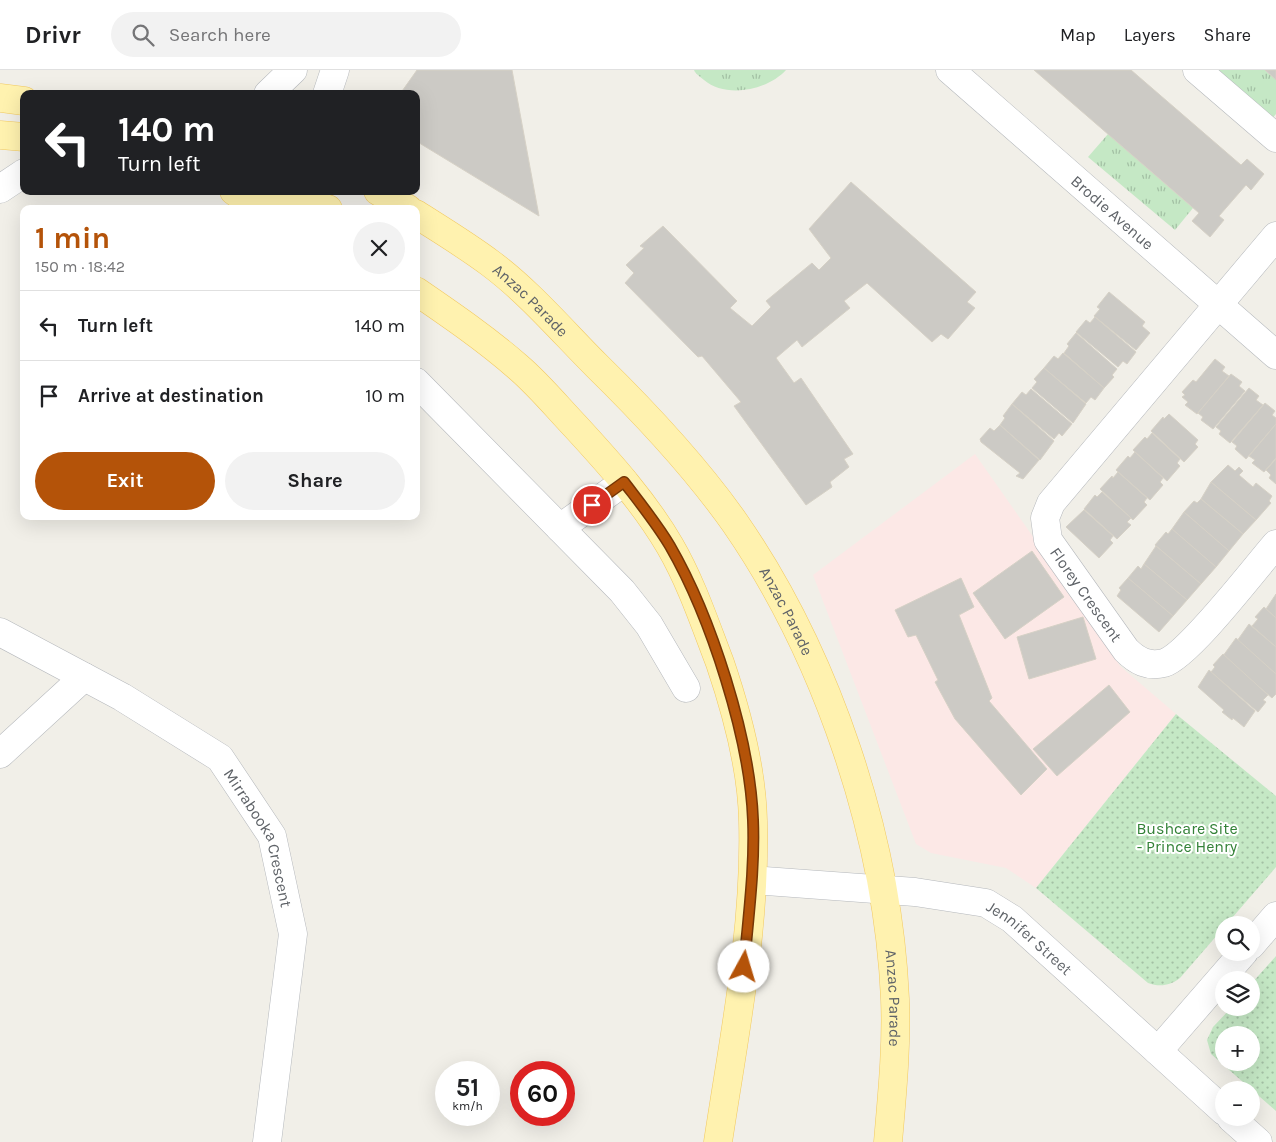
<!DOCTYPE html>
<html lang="en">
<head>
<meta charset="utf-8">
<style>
	body { margin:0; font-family:Karla,sans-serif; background:#f2f2f2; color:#202124; height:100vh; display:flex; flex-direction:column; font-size:19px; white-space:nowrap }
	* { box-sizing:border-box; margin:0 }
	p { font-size:16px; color:#757577 }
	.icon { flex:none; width:28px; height:28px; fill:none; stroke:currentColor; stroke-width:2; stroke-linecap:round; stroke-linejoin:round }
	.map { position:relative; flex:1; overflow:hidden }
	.panel { position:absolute; left:20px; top:135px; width:400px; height:315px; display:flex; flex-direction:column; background:#fff; border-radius:10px; box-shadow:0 5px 20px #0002 }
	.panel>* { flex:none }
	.guide { position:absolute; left:20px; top:20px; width:400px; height:105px; border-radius:10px; box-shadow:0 5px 20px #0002; background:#202124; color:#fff; overflow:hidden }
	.fabs { position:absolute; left:1215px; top:846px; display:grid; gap:10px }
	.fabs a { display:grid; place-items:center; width:45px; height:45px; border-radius:50%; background:#fff; box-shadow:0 5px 20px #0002; font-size:25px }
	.speed { position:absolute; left:435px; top:991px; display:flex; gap:10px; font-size:25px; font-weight:700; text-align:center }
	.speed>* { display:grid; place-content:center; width:65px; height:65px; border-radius:50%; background:#fff; box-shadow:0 5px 20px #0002; line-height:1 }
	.speed small { font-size:12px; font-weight:400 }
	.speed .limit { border:8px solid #d22; background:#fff; color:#111 }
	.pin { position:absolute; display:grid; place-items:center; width:42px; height:42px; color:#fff; margin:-21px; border:2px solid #fff; border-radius:50%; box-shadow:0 1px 5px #0007 }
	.me { position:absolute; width:55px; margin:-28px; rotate:6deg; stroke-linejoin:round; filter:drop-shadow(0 0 4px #0008) }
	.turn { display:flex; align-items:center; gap:18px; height:105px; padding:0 15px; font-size:22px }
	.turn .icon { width:65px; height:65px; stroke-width:2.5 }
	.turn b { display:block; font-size:35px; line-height:42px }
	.round { display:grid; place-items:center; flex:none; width:52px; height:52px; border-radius:26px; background:#f2f2f2 }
	.summary { display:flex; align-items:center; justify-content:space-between; height:85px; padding:0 15px }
	h1 { font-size:30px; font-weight:700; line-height:38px; color:#b45309 }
	.cta { display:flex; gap:10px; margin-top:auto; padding:10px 15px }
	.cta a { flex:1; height:58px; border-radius:30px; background:#b45309; color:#fff; font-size:20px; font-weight:700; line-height:58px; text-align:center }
	.cta a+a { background:#f2f2f2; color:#202124 }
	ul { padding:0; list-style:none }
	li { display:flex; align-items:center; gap:15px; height:70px; padding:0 15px; border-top:1px solid #e0e0e0 }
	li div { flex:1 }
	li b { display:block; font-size:19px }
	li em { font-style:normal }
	header { display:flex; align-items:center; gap:30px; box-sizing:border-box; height:70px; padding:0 25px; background:#fff; border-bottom:1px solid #e0e0e0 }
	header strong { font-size:24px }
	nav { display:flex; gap:28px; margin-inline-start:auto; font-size:18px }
	.search { width:350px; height:45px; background:#f2f2f2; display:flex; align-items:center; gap:12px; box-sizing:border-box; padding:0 18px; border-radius:28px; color:#757577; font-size:19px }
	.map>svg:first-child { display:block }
	.medical { fill:#fce8e6 }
	.grass { fill:url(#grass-tufts) }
	.park { fill:url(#park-dots); fill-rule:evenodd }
	.building { fill:#cccac5; stroke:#d6d1c6 }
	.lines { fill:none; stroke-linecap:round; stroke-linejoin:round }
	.minor-casing { stroke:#b5b8bc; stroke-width:29 }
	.major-casing { stroke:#f2c960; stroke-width:29 }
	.minor { stroke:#fff; stroke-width:28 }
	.major { stroke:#fff2af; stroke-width:28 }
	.route-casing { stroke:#753606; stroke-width:12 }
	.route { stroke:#b45309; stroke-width:9 }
	.labels { text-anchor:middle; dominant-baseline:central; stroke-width:4; stroke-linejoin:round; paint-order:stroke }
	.street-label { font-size:16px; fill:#5f6368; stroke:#fff }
	.park-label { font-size:16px; fill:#348238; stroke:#fff }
</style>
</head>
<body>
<header>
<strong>Drivr</strong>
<div class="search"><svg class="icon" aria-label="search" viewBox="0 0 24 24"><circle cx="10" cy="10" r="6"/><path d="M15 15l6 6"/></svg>Search here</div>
<nav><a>Map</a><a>Layers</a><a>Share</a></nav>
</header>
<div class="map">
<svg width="1276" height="1072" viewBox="0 0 1276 1072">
	<defs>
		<pattern id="grass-tufts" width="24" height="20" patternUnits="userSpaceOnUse" patternTransform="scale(1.25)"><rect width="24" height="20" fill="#c5e8c5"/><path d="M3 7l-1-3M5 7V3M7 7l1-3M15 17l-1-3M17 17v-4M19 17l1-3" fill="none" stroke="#a3c0a4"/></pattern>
		<pattern id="park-dots" width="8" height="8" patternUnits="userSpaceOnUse" patternTransform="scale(1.25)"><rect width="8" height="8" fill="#c5e8c5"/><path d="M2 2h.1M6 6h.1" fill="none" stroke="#a3c0a4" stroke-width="1.8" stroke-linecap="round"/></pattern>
	</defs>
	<rect width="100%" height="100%" fill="#f1efe8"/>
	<!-- medical -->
	<path class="medical" d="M975 384 1074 525 1120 596 1176 644 1036 818 1006 798 931 783 916 774 813 505Z"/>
	<!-- grass -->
	<g class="grass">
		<path d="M694 0H786C768 20 726 29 704 10 700 7 695 3 694 0Z"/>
		<path d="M1211 0H1265L1276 10V44L1270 51Z"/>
		<path d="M1108 64 1193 138 1175 160 1088 87Z"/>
	</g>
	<!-- park -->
	<g class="park">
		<path d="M1176 644 1276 726V797L1180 908C1170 916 1159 917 1148 913L1036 818Z"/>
		<path d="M1276 886V1041L1211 984 1207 970 1213 957 1231 938H1251V914ZM1224 965H1251V992H1224Z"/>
	</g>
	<!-- building -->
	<g class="building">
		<path d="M417 0H512L539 146 416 71V24H400Z"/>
		<path d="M1034 0H1131L1241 95 1247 89 1264 104 1251 120 1246 115 1219 146 1224 150 1210 167 1192 151 1199 143Z"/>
		<path d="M1265 0H1276V10Z"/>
		<path d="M851 112 976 222 967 232 975 238 948 269 941 264 932 272 867 213 844 231 850 238 802 277 797 270 776 288 794 313 801 308 853 384 844 389 849 397 830 412 832 417 806 435 734 336 741 332 702 286 698 287 625 213 634 203 626 195 644 178 640 176 663 156 737 231 730 238 752 256 771 237 766 231 812 193 819 200 831 188 809 159Z"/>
		<path d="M1109 222 1145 252 1142 256 1150 263 1136 280 1094 246 1100 239 1097 237Z"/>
		<path d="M1095 247 1136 282 1127 294 1123 291 1118 297 1076 262 1086 250 1090 253Z"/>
		<path d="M1076 263 1117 299 1112 305 1114 307 1104 318 1064 283 1069 276 1067 274Z"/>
		<path d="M1063 283 1104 318 1095 330 1091 327 1086 333 1044 298 1054 286 1058 289Z"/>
		<path d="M1215 289 1225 297 1222 301 1229 306 1197 344 1185 335 1188 332 1182 327 1185 325 1182 322 1193 310 1196 312Z"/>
		<path d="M1044 298 1086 334 1073 353 1032 318 1037 312 1034 309Z"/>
		<path d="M1231 304 1242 312 1239 316 1245 321 1213 359 1201 350 1203 347 1198 343Z"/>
		<path d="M1249 318 1259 326 1256 330 1263 335 1230 373 1219 364 1221 361 1216 357Z"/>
		<path d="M1031 319 1072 354 1062 366 1059 363 1054 369 1012 334 1022 322 1026 325Z"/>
		<path d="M1265 333 1275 341 1272 345 1276 348V354L1246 389 1235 379 1237 376 1232 372Z"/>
		<path d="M1012 334 1054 371 1040 390 1000 355 1005 348 1003 346Z"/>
		<path d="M1169 344 1198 370 1195 374 1198 377 1184 392 1151 361 1163 347 1164 349Z"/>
		<path d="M1276 354V388L1264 402 1252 393 1255 390 1249 386Z"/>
		<path d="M1000 355 1039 390 1023 409 1016 406 1020 403 981 372 980 369 990 358 994 361Z"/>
		<path d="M1152 363 1180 389 1177 393 1180 396 1167 411 1133 380 1145 367 1147 369Z"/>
		<path d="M1135 382 1163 408 1160 412 1163 415 1150 430 1116 400 1128 386 1130 388Z"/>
		<path d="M1276 389V414L1269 408 1271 405 1266 400Z"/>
		<path d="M1228 395 1235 401 1239 397 1243 401 1239 405 1253 417 1256 413 1272 426 1269 431 1271 433 1256 450 1211 412Z"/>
		<path d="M1118 402 1147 428 1144 432 1147 435 1133 450 1100 419 1112 406 1113 408Z"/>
		<path d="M1211 412 1256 450 1243 464 1201 429Z"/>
		<path d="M1102 422 1131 448 1127 452 1131 455 1117 469 1084 439 1095 425 1097 427Z"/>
		<path d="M1201 429 1243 464 1229 481 1184 442 1194 431 1197 433Z"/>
		<path d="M1084 440 1113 466 1110 470 1113 473 1099 488 1066 457Z"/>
		<path d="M1184 442 1229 481 1216 497 1172 459Z"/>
		<path d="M1172 459 1216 497 1201 514 1155 475 1166 462 1168 464Z"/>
		<path d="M1156 476 1201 514 1187 530 1144 494Z"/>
		<path d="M1032 481 1064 527 1005 569 973 523Z"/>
		<path d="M1144 494 1187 530 1173 546 1128 508 1138 496 1141 499Z"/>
		<path d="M961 508 974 537 959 545 992 628 989 631 1047 699 1021 725 955 649 935 612 938 610 916 565 908 567 895 540Z"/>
		<path d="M1128 508 1173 546 1159 562 1117 526 1121 520 1119 518Z"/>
		<path d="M1276 524V548L1266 539Z"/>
		<path d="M1264 537 1276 548V577L1252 556 1258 549 1255 547Z"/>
		<path d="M1083 547 1096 589 1029 609 1017 567Z"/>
		<path d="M1249 554 1276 577V604L1237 571Z"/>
		<path d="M1236 568 1276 604V624L1272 628 1223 586Z"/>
		<path d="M1223 584 1268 625 1263 630 1266 632 1258 642 1211 602 1215 597 1213 595Z"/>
		<path d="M1209 600 1255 641 1244 657 1233 648 1232 650 1222 642 1224 640 1198 617Z"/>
		<path d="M1109 615 1130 642 1057 706 1033 679Z"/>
	</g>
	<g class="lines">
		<!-- minor casing -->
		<g class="minor-casing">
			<g id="minor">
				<path id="s1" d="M950 0 1276 285"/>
				<path d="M1197 0 1276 68"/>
				<path d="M268 24 293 0"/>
				<path d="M327 24 335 0"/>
				<path d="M0 119 24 103"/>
				<path id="s2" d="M1276 166 1051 433 1045 448 1048 470 1126 580C1137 591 1148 597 1164 593 1189 585 1255 498 1276 474"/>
				<path d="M416 312 622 521 649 555 686 618"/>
				<path d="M560 458 624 412"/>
				<path id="s3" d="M0 562 122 627 220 688 272 766 293 864 267 1072"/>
				<path d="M0 684 84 607"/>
				<path id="s4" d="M753 810 915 822 986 833 1012 849 1224 1041"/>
				<path d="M1251 875 1276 846"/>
				<path d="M1158 981 1244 882"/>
				<path d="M1231 1048 1258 1072"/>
			</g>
		</g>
		<!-- major casing -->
		<g class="major-casing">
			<g id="major">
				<path d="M0 28 24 31"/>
				<path d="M0 65 24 67"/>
				<path d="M234 121C254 138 284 138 305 121"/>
				<path d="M378 121 408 139"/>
				<path d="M292 129 328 139"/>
				<path id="s5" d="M416 144C441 160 466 175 490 193 529 222 562 261 597 296 647 345 695 396 735 453 827 586 888 767 895 929 897 976 892 1025 888 1072"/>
				<path d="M416 221C451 245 486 269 518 297 539 315 557 337 576 357 610 394 645 433 670 476 691 512 705 554 720 593 737 643 752 698 753 751 756 858 734 966 718 1072"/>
			</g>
		</g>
		<!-- minor -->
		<use href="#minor" class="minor"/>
		<!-- major -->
		<use href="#major" class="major"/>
	</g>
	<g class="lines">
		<!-- route casing -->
		<g class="route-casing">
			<path id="route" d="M592 435 624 412C640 433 657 454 670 476 711 547 750 668 753 750 755 799 748 848 744 897"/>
		</g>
		<!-- route -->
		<use href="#route" class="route"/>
	</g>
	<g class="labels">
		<!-- street labels -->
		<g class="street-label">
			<text stroke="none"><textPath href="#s1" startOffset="216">Brodie Avenue</textPath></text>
			<text stroke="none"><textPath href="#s5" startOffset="144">Anzac Parade</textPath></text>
			<text stroke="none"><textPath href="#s2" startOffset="454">Florey Crescent</textPath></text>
			<text stroke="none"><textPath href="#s5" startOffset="549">Anzac Parade</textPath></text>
			<text stroke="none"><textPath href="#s3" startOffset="344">Mirrabooka Crescent</textPath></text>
			<text stroke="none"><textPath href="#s4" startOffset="290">Jennifer Street</textPath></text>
			<text stroke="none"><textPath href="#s5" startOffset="954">Anzac Parade</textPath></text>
		</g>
		<!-- park labels -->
		<g class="park-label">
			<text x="1187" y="758">Bushcare Site<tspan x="1187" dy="18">- Prince Henry</tspan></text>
		</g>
	</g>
</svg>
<div class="fabs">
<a><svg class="icon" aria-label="search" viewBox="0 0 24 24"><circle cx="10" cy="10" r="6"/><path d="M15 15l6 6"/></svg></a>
<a><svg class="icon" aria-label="layers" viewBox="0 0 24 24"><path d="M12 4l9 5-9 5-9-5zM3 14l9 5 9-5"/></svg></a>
<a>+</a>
<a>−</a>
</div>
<div class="speed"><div>51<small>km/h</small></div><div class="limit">60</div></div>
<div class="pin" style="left:592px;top:435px;background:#d93025"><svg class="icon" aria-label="arrive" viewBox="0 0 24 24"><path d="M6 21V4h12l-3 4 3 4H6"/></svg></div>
<svg class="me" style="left:744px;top:897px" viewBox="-20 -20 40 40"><circle r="19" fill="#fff"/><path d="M0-13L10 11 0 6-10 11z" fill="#b45309"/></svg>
<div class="guide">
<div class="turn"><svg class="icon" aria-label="left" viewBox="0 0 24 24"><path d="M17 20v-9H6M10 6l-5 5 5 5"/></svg><div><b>140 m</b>Turn left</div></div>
</div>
<section class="panel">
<div class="summary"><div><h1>1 min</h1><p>150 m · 18:42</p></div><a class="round"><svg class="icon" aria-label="close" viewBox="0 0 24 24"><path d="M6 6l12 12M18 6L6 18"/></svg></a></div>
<ul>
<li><svg class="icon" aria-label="left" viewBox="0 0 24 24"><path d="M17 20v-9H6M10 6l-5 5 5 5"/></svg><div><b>Turn left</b></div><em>140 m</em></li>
<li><svg class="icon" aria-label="arrive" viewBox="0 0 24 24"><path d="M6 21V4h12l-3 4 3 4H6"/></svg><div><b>Arrive at destination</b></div><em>10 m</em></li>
</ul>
<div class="cta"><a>Exit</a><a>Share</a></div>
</section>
</div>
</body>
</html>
